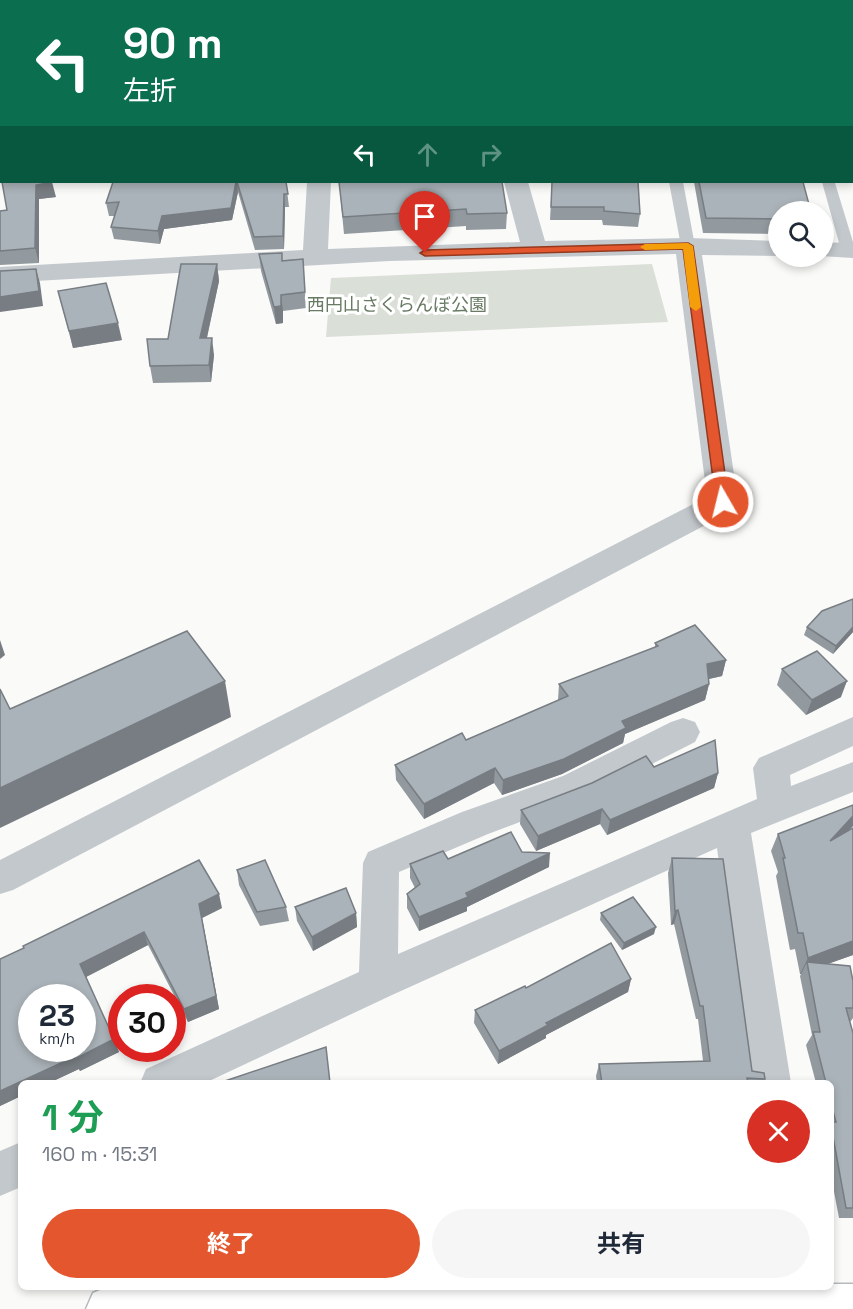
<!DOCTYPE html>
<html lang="ja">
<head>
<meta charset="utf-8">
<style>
	body { margin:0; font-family:"Space Grotesk","Noto Sans JP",sans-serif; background:#f6f6f7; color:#1f2937; height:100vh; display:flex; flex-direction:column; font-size:22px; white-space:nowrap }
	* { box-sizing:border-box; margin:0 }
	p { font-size:20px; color:#747a83 }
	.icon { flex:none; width:33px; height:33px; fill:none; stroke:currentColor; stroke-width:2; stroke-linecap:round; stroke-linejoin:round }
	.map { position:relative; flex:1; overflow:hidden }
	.side { position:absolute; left:18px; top:1080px; width:816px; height:210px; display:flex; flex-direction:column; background:#fff; border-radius:9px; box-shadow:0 3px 9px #0003 }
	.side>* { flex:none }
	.hud { position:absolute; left:0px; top:0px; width:854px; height:183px; box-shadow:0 3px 9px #0003; background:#0b6e4f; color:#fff; overflow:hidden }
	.controls { position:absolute; left:768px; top:201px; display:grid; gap:12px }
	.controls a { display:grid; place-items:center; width:66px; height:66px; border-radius:50%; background:#fff; box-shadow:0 3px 9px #0003; font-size:30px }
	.speed { position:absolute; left:18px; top:984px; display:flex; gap:12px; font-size:30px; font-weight:700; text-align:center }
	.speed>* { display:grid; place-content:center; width:78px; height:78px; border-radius:50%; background:#fff; box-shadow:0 3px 9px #0003; line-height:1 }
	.speed small { font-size:15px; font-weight:400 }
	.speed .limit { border:9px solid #d22; background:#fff; color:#111 }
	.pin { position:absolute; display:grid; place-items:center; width:51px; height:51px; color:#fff; margin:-62px -26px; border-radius:50% 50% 50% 0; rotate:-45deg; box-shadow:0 0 6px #0007 }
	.pin .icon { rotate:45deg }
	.me { position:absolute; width:66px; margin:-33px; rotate:352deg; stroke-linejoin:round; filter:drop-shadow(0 0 4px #0008) }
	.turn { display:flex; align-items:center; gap:21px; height:126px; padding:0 24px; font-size:27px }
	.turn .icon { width:78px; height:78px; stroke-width:2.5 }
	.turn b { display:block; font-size:42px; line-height:51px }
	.lanes { display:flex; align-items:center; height:57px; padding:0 24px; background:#0003; justify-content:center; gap:30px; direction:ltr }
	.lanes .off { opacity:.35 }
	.round { display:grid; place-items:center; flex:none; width:63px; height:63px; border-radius:32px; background:#f6f6f7 }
	.overview { display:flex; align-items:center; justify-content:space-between; height:102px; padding:0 24px }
	h1 { font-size:36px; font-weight:700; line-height:45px; color:#1e9e55 }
	.cta { display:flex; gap:12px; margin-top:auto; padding:12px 24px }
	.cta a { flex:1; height:69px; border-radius:36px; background:#e4572e; color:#fff; font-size:24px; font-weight:700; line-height:69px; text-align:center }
	.cta a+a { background:#f6f6f7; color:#1f2937 }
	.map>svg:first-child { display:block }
	.green { fill:#dadfd7 }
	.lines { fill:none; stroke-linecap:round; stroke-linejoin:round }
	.primary-casing { stroke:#b5babe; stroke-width:3 }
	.lane { fill:#c3c8cc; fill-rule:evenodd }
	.street { fill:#c3c8cc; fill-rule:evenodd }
	.primary { fill:#fff; fill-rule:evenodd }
	.wall { fill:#929a9f }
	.shaded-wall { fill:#777d82 }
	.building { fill:#aab3b9; stroke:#777d82; stroke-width:1.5; fill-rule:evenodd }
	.route { fill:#e4572e; stroke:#94391e; stroke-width:1.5 }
	.slow { fill:#f59e0b }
	.labels { text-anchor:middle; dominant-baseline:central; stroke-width:6; stroke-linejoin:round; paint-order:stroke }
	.far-park-label { font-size:18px; fill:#687a64; stroke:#fff }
</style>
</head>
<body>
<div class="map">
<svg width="853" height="1309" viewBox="0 0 853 1309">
	<rect width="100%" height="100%" fill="#fafaf8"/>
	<!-- green -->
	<g class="green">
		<path d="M0 0H853V156L852 2H2L1 116Z"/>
		<path d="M652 264 668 322 326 337 331 278Z"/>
	</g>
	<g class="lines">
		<!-- primary casing -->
		<g class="primary-casing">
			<path id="primary" d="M831 1284H853V1309H86L93 1293 107 1287H831Z"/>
		</g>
		<!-- lane -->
		<g class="lane">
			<path d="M669 182H683L695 246 693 249 688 250 681 246Z"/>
			<path d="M822 182 835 183 853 242V253H843L841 250Z"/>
		</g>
		<!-- street -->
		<g class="street">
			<path d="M307 182H331L328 249 520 242 504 182H528L545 241 688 238 778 241V256L702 255 738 502 734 510 13 890 0 894V860L707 497 676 254 389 261 0 283V267L303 250Z"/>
			<path d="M853 242V258L820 256H824V243Z"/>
			<path d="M853 717V746L790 775 791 786 853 762V792L751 833 791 1083H749L717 848 392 995 205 1083H140L146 1069 359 972 363 863 368 852 462 812 563 776 671 722 683 718 695 722 700 732 695 742 589 796 488 834 399 872 398 954 757 799 753 768 759 758Z"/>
			<path d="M21 1142V1187L0 1196V1151Z"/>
		</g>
		<!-- primary -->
		<use href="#primary" class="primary"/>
	</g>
	<!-- wall -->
	<g class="wall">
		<path d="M2 182 56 197 39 199V263L0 265V211L7 210Z"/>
		<path d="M113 182H286L289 207H285L284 249 255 250 238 192 232 220 164 229 160 244 114 239 111 227 115 216H109L106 203Z"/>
		<path d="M339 182H502L507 213 506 229 466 230V226L344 234Z"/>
		<path d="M552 182 640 214 638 227 603 225 602 220H550Z"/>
		<path d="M694 182H803L778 212V234L703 233Z"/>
		<path d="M259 254 283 260 303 259 306 308 283 311V323L276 324 261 271Z"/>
		<path d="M217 264 219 281 207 338 214 355 211 382 153 383 150 366Z"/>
		<path d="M58 291 122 340 73 348Z"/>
		<path d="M853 599V632L833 654 804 635 807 627Z"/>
		<path d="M655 643 726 660 722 676 709 679V684L705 700 625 734 623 743 562 774 502 795 494 783 424 819 396 780 395 765 466 740 558 700 559 684 655 647Z"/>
		<path d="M782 669 841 697 806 715 777 685Z"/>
		<path d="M654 767 718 773 714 788 607 835 600 824 536 851 520 824 521 810Z"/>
		<path d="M853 816V826L848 831 853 828V955L827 964 853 981V1018L851 1021H850L853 1033V1218H839L831 1176V1083H816L806 1045 812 1035 800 976 801 974H800L795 949 790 950 776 876 778 872 771 851 778 834Z"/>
		<path d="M522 852 549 867 467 907V911L419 931 407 908V894L415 888 410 878V864Z"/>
		<path d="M672 858 752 1071 765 1079 764 1083H597L596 1076 599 1064 703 1061 698 1019H696L674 924 671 925 668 873Z"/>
		<path d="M237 870 286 907 289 921 260 926 239 885Z"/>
		<path d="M295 907 356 913 357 927 313 951 297 921Z"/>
		<path d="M222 908 202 918 219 1009 188 1022 148 945 86 977 119 1052 80 1071 79 1069 49 1083H21V1096L0 1106 24 948Z"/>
		<path d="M601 913 654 934 622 950 600 920Z"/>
		<path d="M631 979 628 992 546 1035V1038L498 1064 474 1023 475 1010 526 988Z"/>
	</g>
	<!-- shaded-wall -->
	<g class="shaded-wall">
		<path d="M52 182 56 197 39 199V263L35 248 36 185Z"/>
		<path d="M237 182 238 192 232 220 164 229 160 244 158 231 162 216Z"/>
		<path d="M284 194 285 207 284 249 283 236Z"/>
		<path d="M217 264 219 281 203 355 200 338Z"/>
		<path d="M36 269 40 283 43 306 0 312V297Z"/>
		<path d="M281 295 283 311V323L276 324 274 307Z"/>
		<path d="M118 323 122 340 73 348 69 331Z"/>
		<path d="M212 338 214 355 211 382 209 365Z"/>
		<path d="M853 627V632L833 654 836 646Z"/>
		<path d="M0 640 5 655 0 659Z"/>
		<path d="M726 660 722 676 704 680 707 664Z"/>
		<path d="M225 681 231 717 0 828V788Z"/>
		<path d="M847 681 841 697 806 715 812 700Z"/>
		<path d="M709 684 705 700 625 734 623 743 562 774 502 795 503 780 622 721Z"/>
		<path d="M495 768 494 783 424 819V804Z"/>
		<path d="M718 773 714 788 607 835 610 820Z"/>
		<path d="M602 809 600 824 536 851 538 836Z"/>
		<path d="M853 816V826L823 859 830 841Z"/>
		<path d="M550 853 549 867 467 907V911L419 931V917Z"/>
		<path d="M219 894 222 908 202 918 219 1009 188 1022 184 1009 199 904Z"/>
		<path d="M678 910 674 924 671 925 675 911Z"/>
		<path d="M356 913 357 927 313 951 312 937Z"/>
		<path d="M656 927 654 934 622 950 624 943Z"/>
		<path d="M144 932 148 945 86 977 80 964Z"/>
		<path d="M853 941V955L808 971 807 962 801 974H800L808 958Z"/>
		<path d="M631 979 628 992 546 1035V1038L498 1064 499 1051 546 1023Z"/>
		<path d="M114 1039 119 1052 80 1071 79 1069 49 1083H21V1096L0 1106V1091L74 1057Z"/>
	</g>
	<!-- building -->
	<g class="building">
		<path d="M0 117H2V181L0 172Z"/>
		<path d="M2 182H52L36 185 35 248 0 251V211L7 210Z"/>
		<path d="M113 182H236L231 208 162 216 158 231 111 227 119 202 106 203Z"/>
		<path d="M237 182H286L288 194H284L283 236 254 237Z"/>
		<path d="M339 182H502L507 213 467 214 466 209 343 217Z"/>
		<path d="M552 182H638L640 214 604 211V207H551Z"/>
		<path d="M699 182H803L811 212H778V219L706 218Z"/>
		<path d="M282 253V261L303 259 305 292 281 295V306L274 307 259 254Z"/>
		<path d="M181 264H217L200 338H212L209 365 150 366 147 339H168Z"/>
		<path d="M36 269 39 291 0 297V271Z"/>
		<path d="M106 283 118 323 69 331 58 291Z"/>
		<path d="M853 599V627L836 646 807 627 822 611Z"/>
		<path d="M695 625 726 660 707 664 709 684 622 721 626 728 564 759 503 780 495 768 424 804 395 765 462 733 466 740 568 696 559 684 658 646 655 643Z"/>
		<path d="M187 631 225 681 0 788V689L10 709Z"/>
		<path d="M817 651 847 681 812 700 782 669Z"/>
		<path d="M715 740 718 773 610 820 602 809 538 836 521 810 592 783 646 756 654 767Z"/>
		<path d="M853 805V816L830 841 853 828V941L808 958 803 933H798L783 858H785L778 834Z"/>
		<path d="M511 832 522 852 550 853 466 893 468 897 419 917 407 894 420 884 410 864 443 851 448 859Z"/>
		<path d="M672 858 723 859 752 1071 764 1073 765 1079 747 1078 748 1083H602L599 1064 710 1061 703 1006H700L678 910 675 911Z"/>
		<path d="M199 860 219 894 199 904 216 996 184 1009 144 932 80 964 114 1039 75 1059 74 1057 0 1091V959L24 948 23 946ZM32 998H82V1048H32Z"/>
		<path d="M265 860 286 907 257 912 237 870Z"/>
		<path d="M346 888 356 913 312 937 295 907Z"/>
		<path d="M633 897 656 927 624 943 601 913Z"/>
		<path d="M611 943 631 979 546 1023 548 1025 499 1051 475 1010 525 986 526 988Z"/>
		<path d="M807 962 850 966 853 981V1008H846L853 1033V1208H846L831 1126V1122H836L831 1104V1083H826L813 1032H820Z"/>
		<path d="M326 1047 330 1083H219Z"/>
	</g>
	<!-- route -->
	<path class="route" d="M688 243 693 246 729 502 723 507 716 502 683 249 425 256 420 253 425 250Z"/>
	<!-- slow -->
	<path class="slow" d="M688 243 693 246 701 307 696 311 690 307 683 249 645 250 640 247 645 244Z"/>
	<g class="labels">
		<!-- far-park labels -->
		<g class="far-park-label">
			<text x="397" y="304">西円山さくらんぼ公園</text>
		</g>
	</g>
</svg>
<div class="controls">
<a><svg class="icon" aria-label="search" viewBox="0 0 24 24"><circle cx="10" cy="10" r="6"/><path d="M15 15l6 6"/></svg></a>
</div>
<div class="speed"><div>23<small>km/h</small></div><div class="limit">30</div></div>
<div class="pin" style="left:425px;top:253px;background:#d93025"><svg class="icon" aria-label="arrive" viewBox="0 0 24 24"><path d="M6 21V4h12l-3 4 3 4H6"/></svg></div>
<svg class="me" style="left:723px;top:502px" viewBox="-20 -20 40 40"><circle r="17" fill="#e4572e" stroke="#fff" stroke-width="3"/><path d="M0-11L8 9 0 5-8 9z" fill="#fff"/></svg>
<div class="hud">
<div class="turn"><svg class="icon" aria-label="left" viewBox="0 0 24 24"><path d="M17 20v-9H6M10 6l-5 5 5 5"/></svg><div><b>90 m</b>左折</div></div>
<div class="lanes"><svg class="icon" aria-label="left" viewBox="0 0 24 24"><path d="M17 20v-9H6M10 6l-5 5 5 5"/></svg><svg class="icon off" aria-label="ahead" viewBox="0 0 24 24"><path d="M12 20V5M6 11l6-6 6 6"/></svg><svg class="icon off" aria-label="right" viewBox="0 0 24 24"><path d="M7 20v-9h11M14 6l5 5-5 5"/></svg></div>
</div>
<section class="side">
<div class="overview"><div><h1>1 分</h1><p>160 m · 15:31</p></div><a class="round" style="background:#d93025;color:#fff"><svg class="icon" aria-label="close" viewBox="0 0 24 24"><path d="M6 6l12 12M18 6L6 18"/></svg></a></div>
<div class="cta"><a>終了</a><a>共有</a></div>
</section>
</div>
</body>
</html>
